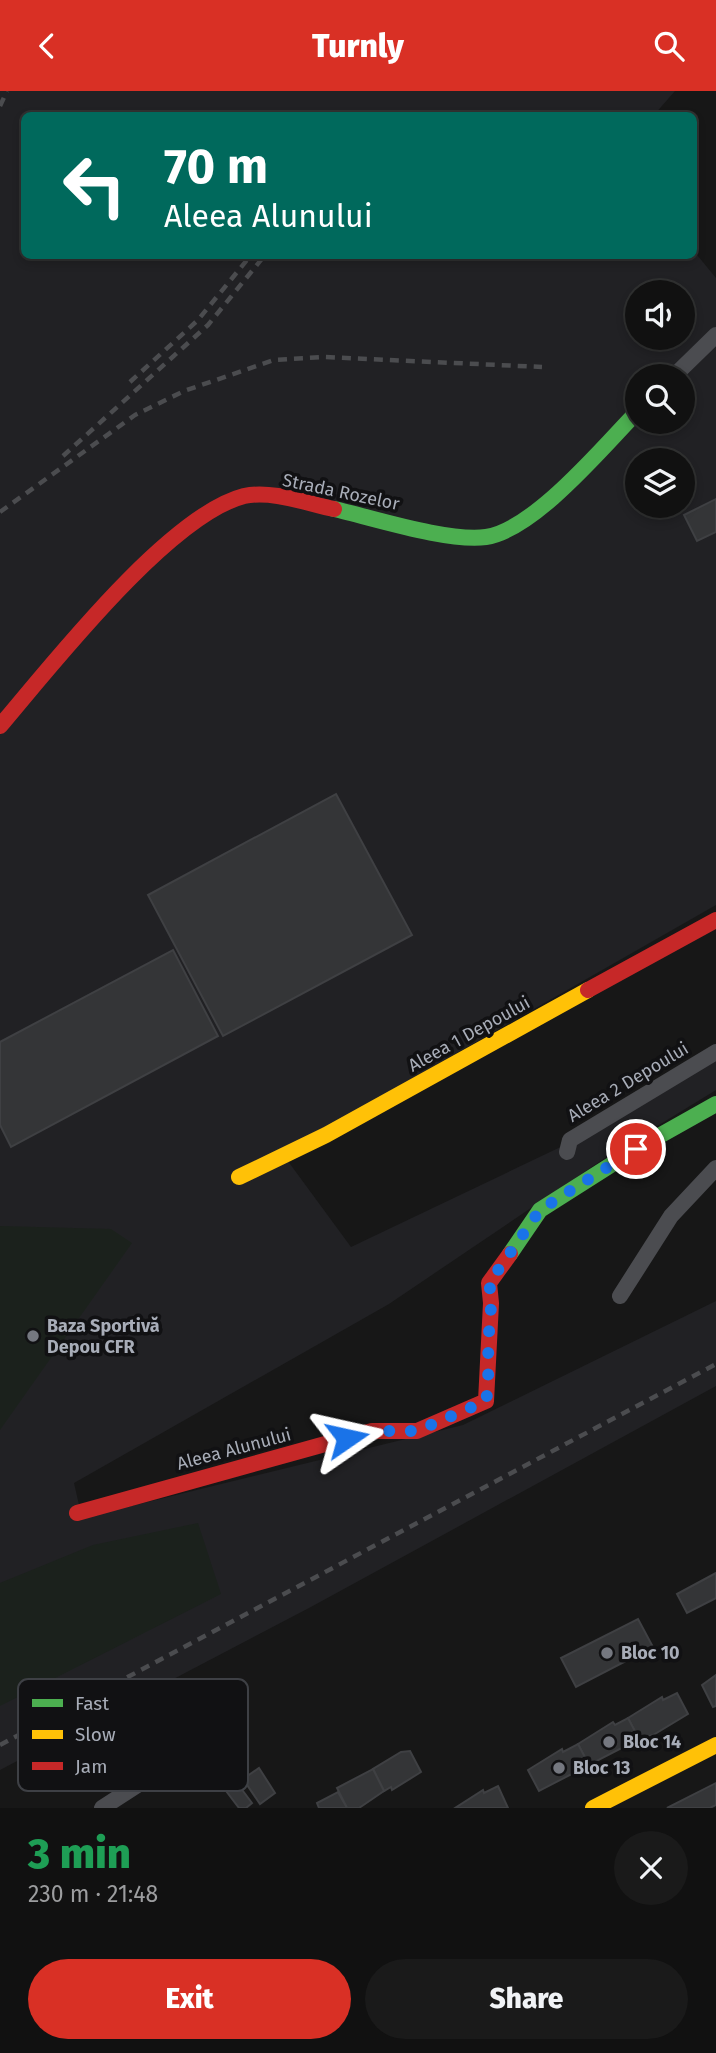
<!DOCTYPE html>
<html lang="en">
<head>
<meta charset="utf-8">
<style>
	body { margin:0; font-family:"Fira Sans",sans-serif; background:#1a1a1a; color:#f1f3f6; height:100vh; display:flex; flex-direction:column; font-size:26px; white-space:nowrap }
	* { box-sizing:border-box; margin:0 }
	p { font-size:23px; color:#9c9d9f }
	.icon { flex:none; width:38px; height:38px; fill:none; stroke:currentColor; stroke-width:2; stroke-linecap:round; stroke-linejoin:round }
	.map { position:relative; height:1717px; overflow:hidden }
	.drawer { display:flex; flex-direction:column; background:#111; flex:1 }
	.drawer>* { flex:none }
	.guide { position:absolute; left:21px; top:21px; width:676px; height:147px; border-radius:10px; box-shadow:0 4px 10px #0003,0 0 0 2px #303131; background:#00695c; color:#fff; overflow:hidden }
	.controls { position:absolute; left:625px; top:189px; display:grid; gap:14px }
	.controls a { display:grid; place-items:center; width:70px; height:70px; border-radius:50%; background:#111; box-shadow:0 4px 10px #0003,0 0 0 2px #303131; font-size:35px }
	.pin { position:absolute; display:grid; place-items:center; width:60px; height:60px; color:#fff; margin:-30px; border:4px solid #fff; border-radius:50%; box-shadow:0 2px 7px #0007 }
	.me { position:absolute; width:77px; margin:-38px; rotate:79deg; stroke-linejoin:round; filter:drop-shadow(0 0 5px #0008) }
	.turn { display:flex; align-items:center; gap:24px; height:147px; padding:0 28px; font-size:32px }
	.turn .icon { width:91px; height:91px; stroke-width:2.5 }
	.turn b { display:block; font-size:49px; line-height:60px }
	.round { display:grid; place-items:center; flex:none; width:74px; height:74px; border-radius:37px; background:#1a1a1a }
	.head { display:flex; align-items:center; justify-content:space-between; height:119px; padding:0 28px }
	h1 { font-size:42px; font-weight:800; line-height:52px; color:#1e9e55 }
	.action { display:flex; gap:14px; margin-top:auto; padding:14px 28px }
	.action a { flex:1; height:80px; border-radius:42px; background:#d93025; color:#fff; font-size:28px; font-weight:800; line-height:80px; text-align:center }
	.action a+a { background:#1a1a1a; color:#f1f3f6 }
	header { display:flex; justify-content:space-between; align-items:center; height:91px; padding:0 28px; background:#d93025; color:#fff; font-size:32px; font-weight:800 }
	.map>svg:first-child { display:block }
	.built { fill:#212124; fill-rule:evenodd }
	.green { fill:#1b211c }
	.building { fill:#343537; stroke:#3f4043; stroke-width:2 }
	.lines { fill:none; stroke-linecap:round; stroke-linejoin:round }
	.street { stroke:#4b4c50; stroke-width:16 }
	.fast { stroke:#4caf50; stroke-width:16 }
	.slow { stroke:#ffc107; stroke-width:16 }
	.jam { stroke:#c62828; stroke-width:16 }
	.rail { stroke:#4b4c4f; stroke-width:4.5; stroke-dasharray:9 7; stroke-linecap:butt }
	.route { stroke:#1a73e8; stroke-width:12; stroke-dasharray:0 21.6 }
	.poi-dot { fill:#757880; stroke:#111113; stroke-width:2.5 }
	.labels { text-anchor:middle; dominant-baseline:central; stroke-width:7; stroke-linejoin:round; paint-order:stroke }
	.street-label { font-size:18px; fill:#a8adb8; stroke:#111113 }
	.poi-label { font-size:18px; font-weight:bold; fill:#a8adb8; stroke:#111113; text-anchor:start }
	.key { fill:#111113; stroke:#3e4045; stroke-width:2 }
	.key-label { font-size:19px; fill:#a8adb8 }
</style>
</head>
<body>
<header><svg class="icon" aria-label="back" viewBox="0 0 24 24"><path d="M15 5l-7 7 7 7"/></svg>Turnly<svg class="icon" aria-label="search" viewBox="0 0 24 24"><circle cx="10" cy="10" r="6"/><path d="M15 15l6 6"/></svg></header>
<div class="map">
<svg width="716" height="1717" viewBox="0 0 716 1717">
	<rect width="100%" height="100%" fill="#171717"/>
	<!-- built -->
	<path class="built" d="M0 0H675L654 24H24V164H693V159L716 187V814L282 1062 351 1156 590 1042 716 967V999L605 1067 389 1213 74 1392 82 1427 463 1334 716 1210V1295L309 1517 0 1679ZM637 201H682V247H637ZM637 285H682V331H637ZM637 369H682V415H637Z"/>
	<!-- green -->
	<g class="green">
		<path d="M0 1135 111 1138 132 1152 0 1339Z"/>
		<path d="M198 1432 221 1503 0 1615V1492L93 1454Z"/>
	</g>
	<!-- building -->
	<g class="building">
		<path d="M716 408V441L697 450 684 424Z"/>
		<path d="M336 703 412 844 223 945 148 804Z"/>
		<path d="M173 859 218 945 11 1056 0 1034V951Z"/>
		<path d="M716 1482V1507L687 1522 677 1503Z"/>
		<path d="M638 1528 653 1556 576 1596 561 1567Z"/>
		<path d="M716 1584V1615L713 1616 702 1594Z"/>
		<path d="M677 1602 688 1623 653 1644 639 1648 628 1627 662 1606 663 1609Z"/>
		<path d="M628 1627 639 1648 589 1674 578 1653 613 1631 615 1634Z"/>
		<path d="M578 1653 589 1674 539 1700 528 1679 562 1658 563 1661Z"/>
		<path d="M410 1660 421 1681 392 1699 391 1696 384 1700 373 1678 401 1661Z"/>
		<path d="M259 1677 275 1702 260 1713 243 1688Z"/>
		<path d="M373 1678 384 1700 359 1717H347L337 1697Z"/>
		<path d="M231 1684 252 1712 246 1717H239L220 1692Z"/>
		<path d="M716 1692V1714L710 1717H667Z"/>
		<path d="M498 1695 508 1717H455L483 1699 484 1702Z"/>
		<path d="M338 1701 347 1717H319L317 1712Z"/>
	</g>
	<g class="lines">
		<!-- street -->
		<g class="street">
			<path d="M674 285 716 244"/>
			<path d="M567 1061 570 1049 716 961"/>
			<path d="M620 1205 671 1125 716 1077"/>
			<path d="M102 1717 139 1693 237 1614"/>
		</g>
		<!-- fast -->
		<g class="fast">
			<path d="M334 418C374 427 447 451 486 446 534 439 603 356 637 321"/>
			<path d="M510 1163 540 1119 636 1058 716 1013"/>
		</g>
		<!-- slow -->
		<g class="slow">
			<path d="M239 1086 326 1044 588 899"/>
			<path d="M593 1717 716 1654"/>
		</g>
		<!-- jam -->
		<g class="jam">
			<path d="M0 635C51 575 169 424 244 405 272 399 306 412 334 418"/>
			<path d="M588 899 716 829"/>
			<path d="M77 1422 372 1340H417L486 1310 491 1212 489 1192 510 1163"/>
		</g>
		<!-- rail -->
		<g class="rail">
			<path d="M0 15 7 0"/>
			<path d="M130 291 198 229 251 164"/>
			<path d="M63 365 208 234 265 164"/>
			<path d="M0 421 135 324 184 300 274 269 324 266 542 276"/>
			<path d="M0 1654 716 1273"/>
		</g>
	</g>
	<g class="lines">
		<!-- route -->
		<path class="route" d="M347 1347 372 1340H417L486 1310C490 1287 487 1265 489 1242 490 1221 493 1213 489 1192L540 1119 636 1058"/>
	</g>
	<!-- markers -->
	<g class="poi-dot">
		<circle cx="33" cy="1245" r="7"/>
		<circle cx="607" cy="1562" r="7"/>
		<circle cx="609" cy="1651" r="7"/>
		<circle cx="559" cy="1677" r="7"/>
	</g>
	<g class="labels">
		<!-- street labels -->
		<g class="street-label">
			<text transform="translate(341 401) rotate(12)">Strada Rozelor</text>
			<text transform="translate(469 943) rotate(-29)">Aleea 1 Depoului</text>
			<text transform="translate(628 991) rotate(-31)">Aleea 2 Depoului</text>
			<text transform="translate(234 1358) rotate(-15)">Aleea Alunului</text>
		</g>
		<!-- poi labels -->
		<g class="poi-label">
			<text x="47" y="1235">Baza Sportivă<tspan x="47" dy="21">Depou CFR</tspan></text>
			<text x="621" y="1562">Bloc 10</text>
			<text x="623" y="1651">Bloc 14</text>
			<text x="573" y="1677">Bloc 13</text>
		</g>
	</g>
	<!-- legend -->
	<rect x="18" y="1588" width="230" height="112" rx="10" class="key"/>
	<rect x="32" y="1608" width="31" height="8" fill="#4caf50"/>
	<rect x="32" y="1639" width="31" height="9" fill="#ffc107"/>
	<rect x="32" y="1671" width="31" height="8" fill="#c62828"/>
	<g class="key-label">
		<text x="75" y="1619">Fast</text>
		<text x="75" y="1650">Slow</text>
		<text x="75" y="1682">Jam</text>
	</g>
</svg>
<div class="controls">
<a><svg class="icon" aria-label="sound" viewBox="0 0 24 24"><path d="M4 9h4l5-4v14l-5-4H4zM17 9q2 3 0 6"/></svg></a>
<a><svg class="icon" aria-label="search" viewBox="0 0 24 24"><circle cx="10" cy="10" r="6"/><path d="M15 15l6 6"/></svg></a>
<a><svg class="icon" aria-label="layers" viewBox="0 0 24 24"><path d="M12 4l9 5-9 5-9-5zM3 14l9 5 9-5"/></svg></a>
</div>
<div class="pin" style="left:636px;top:1058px;background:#d93025"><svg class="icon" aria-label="arrive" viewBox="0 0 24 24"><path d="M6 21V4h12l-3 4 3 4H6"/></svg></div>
<svg class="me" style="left:347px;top:1347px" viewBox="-20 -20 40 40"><path d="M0-17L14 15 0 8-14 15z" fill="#1a73e8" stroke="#fff" stroke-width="4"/></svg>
<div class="guide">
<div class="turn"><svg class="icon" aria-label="left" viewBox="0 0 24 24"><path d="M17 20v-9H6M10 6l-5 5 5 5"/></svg><div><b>70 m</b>Aleea Alunului</div></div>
</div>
</div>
<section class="drawer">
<div class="head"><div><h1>3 min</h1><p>230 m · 21:48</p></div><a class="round"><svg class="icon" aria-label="close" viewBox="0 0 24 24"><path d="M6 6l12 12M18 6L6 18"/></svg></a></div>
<div class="action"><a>Exit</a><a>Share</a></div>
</section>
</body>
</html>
